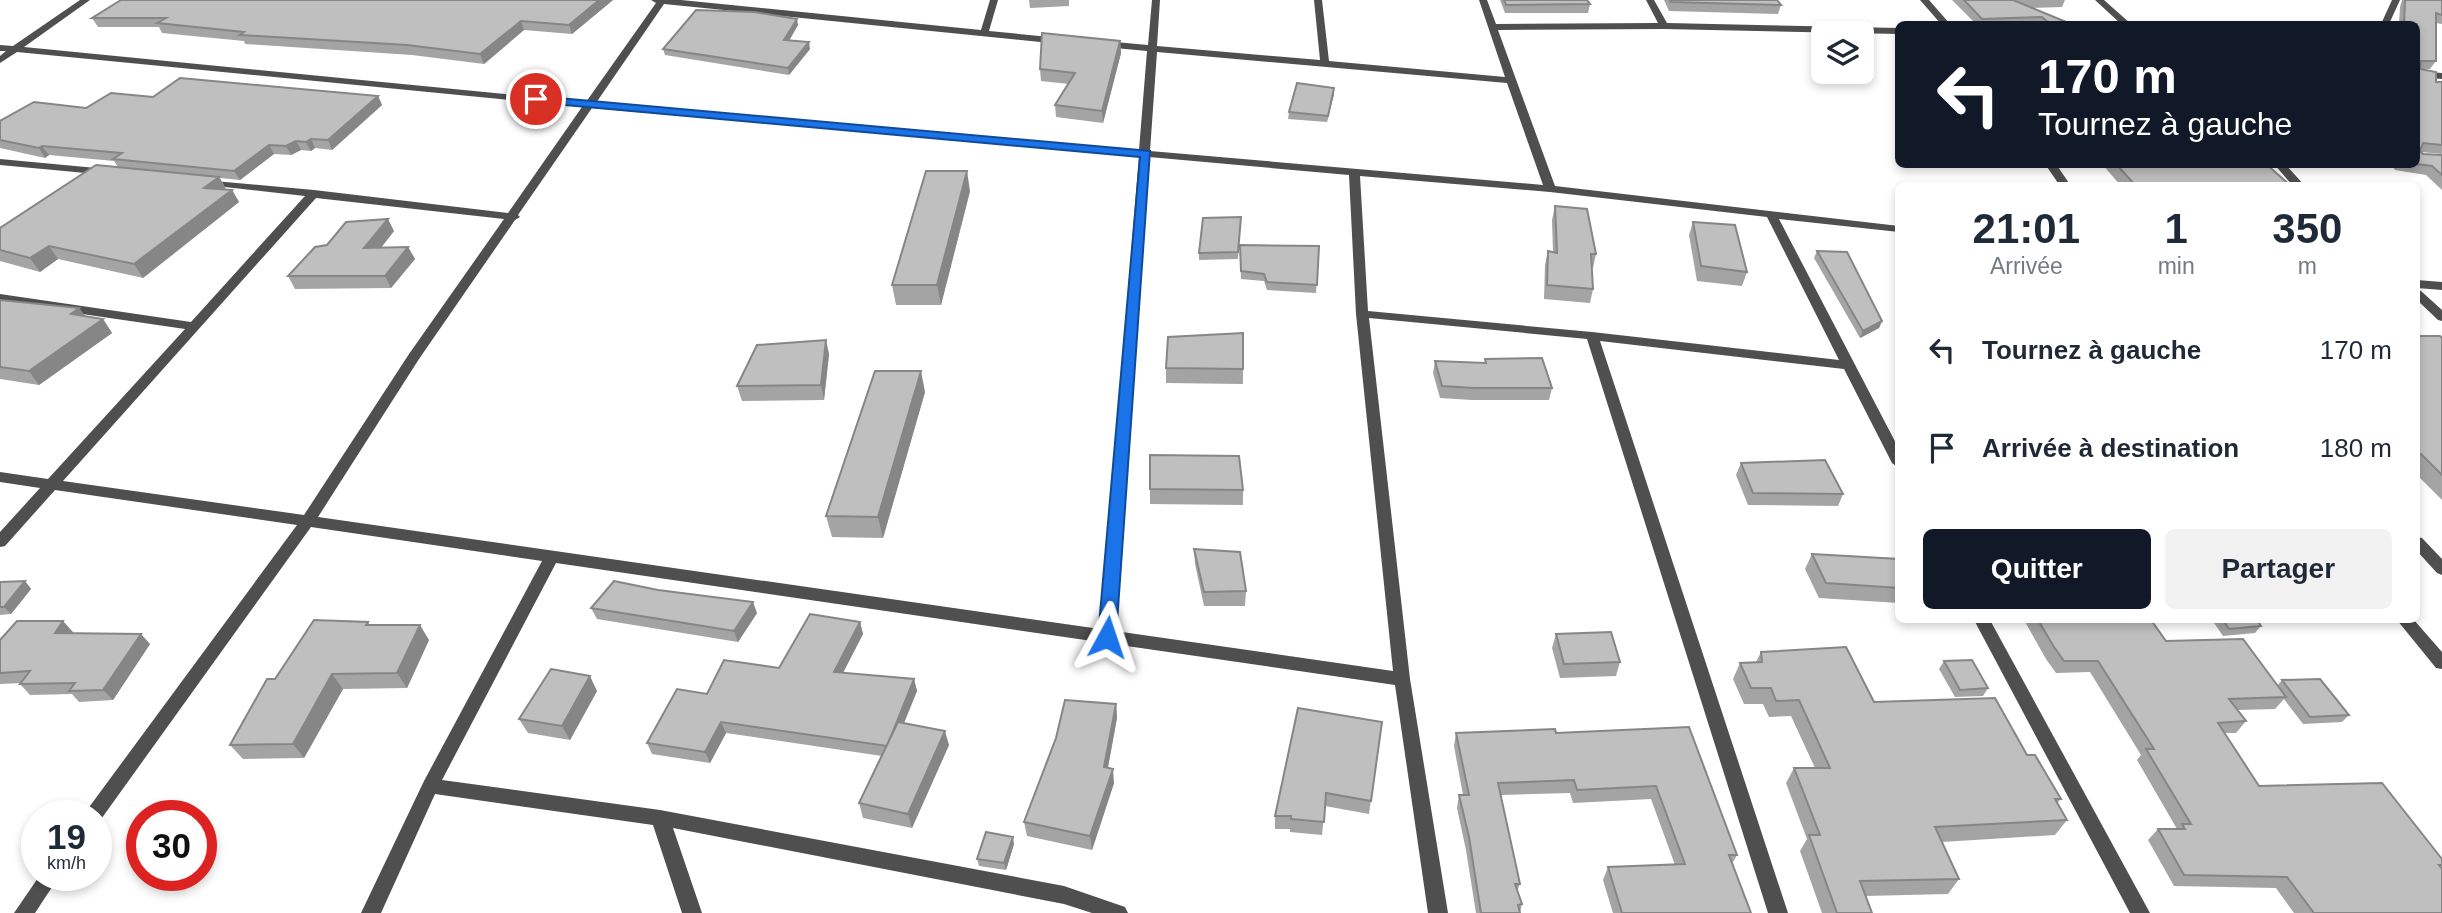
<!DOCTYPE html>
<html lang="fr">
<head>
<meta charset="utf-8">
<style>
	body { margin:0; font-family:Arial,sans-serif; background:#f2f2f3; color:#1f2937; height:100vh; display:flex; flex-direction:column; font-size:26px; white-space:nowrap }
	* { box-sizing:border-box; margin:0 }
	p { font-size:23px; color:#747a83 }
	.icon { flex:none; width:38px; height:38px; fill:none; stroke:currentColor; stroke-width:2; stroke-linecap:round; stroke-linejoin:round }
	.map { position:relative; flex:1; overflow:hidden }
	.drawer { position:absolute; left:1895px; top:182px; width:525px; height:441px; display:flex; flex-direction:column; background:#fff; border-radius:10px; box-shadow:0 4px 10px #0003 }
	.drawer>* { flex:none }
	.top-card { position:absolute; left:1895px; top:21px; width:525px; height:147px; border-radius:10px; box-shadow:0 4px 10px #0003; background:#111827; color:#fff; overflow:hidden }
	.buttons { position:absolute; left:1811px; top:21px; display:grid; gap:14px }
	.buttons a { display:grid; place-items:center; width:63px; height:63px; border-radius:10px; background:#fff; box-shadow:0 4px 10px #0003; font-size:35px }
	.speed { position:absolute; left:21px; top:800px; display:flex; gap:14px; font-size:35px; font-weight:700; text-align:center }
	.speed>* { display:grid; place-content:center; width:91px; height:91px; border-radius:50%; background:#fff; box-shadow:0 4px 10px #0003; line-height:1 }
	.speed small { font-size:18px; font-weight:400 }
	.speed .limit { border:10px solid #d22; background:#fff; color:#111 }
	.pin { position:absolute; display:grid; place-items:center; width:60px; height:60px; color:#fff; margin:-30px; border:4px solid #fff; border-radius:50%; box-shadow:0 2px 7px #0007 }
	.me { position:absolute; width:77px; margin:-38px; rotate:5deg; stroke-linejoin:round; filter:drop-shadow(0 0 5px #0008) }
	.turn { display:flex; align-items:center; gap:24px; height:147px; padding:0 28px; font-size:32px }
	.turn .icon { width:91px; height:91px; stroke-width:2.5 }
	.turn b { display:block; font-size:49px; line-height:60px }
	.eta { display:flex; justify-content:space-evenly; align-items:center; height:119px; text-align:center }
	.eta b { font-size:42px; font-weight:800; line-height:49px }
	.cta { display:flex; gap:14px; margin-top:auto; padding:14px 28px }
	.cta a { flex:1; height:80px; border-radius:10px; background:#111827; color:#fff; font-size:28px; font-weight:800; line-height:80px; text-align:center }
	.cta a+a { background:#f2f2f3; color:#1f2937 }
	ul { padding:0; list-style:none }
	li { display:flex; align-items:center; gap:21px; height:98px; padding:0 28px }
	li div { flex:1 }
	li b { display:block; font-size:26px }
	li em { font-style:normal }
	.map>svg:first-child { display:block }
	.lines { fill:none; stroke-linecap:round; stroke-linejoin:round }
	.minor { fill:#4f4f4f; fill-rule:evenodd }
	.wall { fill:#a4a4a4 }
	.shaded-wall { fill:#868686 }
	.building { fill:#bfbfbf; stroke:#868686; stroke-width:2 }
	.route { fill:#1a73e8; stroke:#114b97; stroke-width:2 }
</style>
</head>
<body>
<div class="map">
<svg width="2442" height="913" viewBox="0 0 2442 913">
	<rect width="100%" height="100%" fill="#fff"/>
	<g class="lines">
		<!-- minor -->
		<g class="minor">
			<path d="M80 0H90L24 47 586 102 656 3 651 0H681L981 30 990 0H998L989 31 1060 38 1065 41 1060 44 664 4 596 103 1139 150 1147 51 1104 47 1099 44 1104 41 1148 45 1152 0H1160L1157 46 1320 60 1314 0H1322L1329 61 1505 77 1479 0H1487L1496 24 1658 23 1646 0H1654L1667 23 1899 28V34L1664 29 1498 30 1555 186 1899 226V232L1779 219 1899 449V468L1892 463 1844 369 1600 341 1788 913H1768L1587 339 1369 318 1410 679 1448 913H1428L1395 685 556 563 442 780 660 810 1064 886 1125 907 1128 913H1092L1064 904 673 828 702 913H682L653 825 435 794 381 913H361L424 781 542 561 311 527 99 822 96 823V816H84L87 810 297 525 55 490 5 546 0 547V532L40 488 0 482V472L48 479 185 329 0 302V294L191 322 305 196 207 185 203 184V180L314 190 508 213 582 107 17 52 0 63V56L6 51H0V45L13 46ZM1157 52 1507 83 1543 185 1150 151ZM592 108 1139 156 1100 629 318 517 419 359 515 220 520 217 518 215ZM1149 157 1349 175 1356 314 1393 671 1115 631ZM1360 176 1550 192 1767 217 1839 360 1592 332 1368 311ZM316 198 504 219 409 354 304 515 63 481Z"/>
			<path d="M1920 0H1929L1950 24H1941Z"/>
			<path d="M2095 0H2104L2131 24H2121Z"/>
			<path d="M2392 0H2400L2389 24H2381Z"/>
			<path d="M2417 71 2442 73V79L2417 77Z"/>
			<path d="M0 159 107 169 112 172 107 175 0 165Z"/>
			<path d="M2045 164H2056L2071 186H2060Z"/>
			<path d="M2274 164H2285L2305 186H2293Z"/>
			<path d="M2417 280 2442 282V290L2417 288Z"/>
			<path d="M2417 290 2421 291 2442 310V321L2438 320 2417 300Z"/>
			<path d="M2417 537 2422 538 2442 559V575L2437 573 2417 551Z"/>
			<path d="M1974 620H1990L2150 913H2130Z"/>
			<path d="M2397 620H2414L2442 652V669L2436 668Z"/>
			<path d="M40 875H60L35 913H14Z"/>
		</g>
	</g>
	<!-- wall -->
	<g class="wall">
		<path d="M613 0 572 34 524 30 484 64 412 55 245 44 244 41 162 33 159 27H98L92 18Z"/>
		<path d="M1029 0H1069V6L1030 8Z"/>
		<path d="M1500 0H1587L1590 4 1588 13H1505Z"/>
		<path d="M1664 0H1777L1781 5 1778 14 1669 11Z"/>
		<path d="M1952 0H2065L2062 7 2032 8 2071 24H1976Z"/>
		<path d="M2402 0H2442V24L2436 23V61L2430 69H2423L2436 82H2442V154L2421 152 2423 154 2442 155V190L2426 175 2395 170 2391 164H2417V24H2399L2400 7Z"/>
		<path d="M798 25 789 41 810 49 789 75 665 55 663 49Z"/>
		<path d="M1120 41 1121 53 1103 123 1056 117 1055 105 1069 84 1041 81 1040 69Z"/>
		<path d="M1334 88V94L1327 122 1288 119 1289 112Z"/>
		<path d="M378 96 382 105 332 150 315 148 311 151 301 150 291 155 274 154 240 180 220 178 226 189 232 190 239 202 143 278 58 259 40 272 0 261V228L118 167 114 161 49 155 45 158 0 148V121L153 97Z"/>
		<path d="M2102 164H2266L2291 186H2121Z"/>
		<path d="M970 191 941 305H896L892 285Z"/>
		<path d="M1555 206 1596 254 1593 268H1592L1593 289 1590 303 1544 299 1545 265 1548 251 1553 252 1552 220Z"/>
		<path d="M1241 217 1238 259 1199 260V253Z"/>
		<path d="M1693 222 1747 272 1742 286 1697 281 1689 235Z"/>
		<path d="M394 231 381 248 408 247 415 259 391 288 295 289 288 276 327 245Z"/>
		<path d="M1319 246 1316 293 1267 290 1264 281 1241 279 1240 252Z"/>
		<path d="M1817 251 1882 321 1879 328 1860 338 1814 258Z"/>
		<path d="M0 300 79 308 85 316 103 319 112 333 39 385 0 379Z"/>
		<path d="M1243 333V384L1166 383V368Z"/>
		<path d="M2417 336 2442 338V500L2417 475Z"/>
		<path d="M829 354 824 400 742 401 737 386Z"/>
		<path d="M1485 359 1552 388 1549 400H1472L1440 398 1433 373 1435 361 1485 363Z"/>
		<path d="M925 392 883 538 832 537 826 516Z"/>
		<path d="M1741 463 1843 494 1838 506 1748 505 1736 475Z"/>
		<path d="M1150 489 1243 490V505L1150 504Z"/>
		<path d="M1194 549 1246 591 1245 606H1204L1195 564Z"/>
		<path d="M1812 554 1899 559V603L1819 598 1805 569Z"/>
		<path d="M25 581 31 589 11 614 0 615V582Z"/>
		<path d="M591 608 757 613 738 642 597 619Z"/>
		<path d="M2024 620H2151L2166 641 2277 686 2282 680 2349 715 2342 722 2303 724 2284 699 2275 709 2237 710 2246 721 2236 733H2224L2259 786 2442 859V913H2294L2276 888 2174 886 2148 840 2158 829H2177L2137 760 2141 755 2090 672 2056 673 2046 659Z"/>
		<path d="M2212 620H2257L2261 626 2255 633 2223 636Z"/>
		<path d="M368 622 370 625 429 640 407 688 343 689 304 758 243 759 230 745Z"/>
		<path d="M860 622 863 634 843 673 914 679 917 691 904 723 949 745 912 828 863 818 859 803 882 756 726 733 710 763 652 754 647 743Z"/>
		<path d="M73 632 72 633 150 644 113 700 79 702 72 694 30 695 20 684 21 683 0 684V640Z"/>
		<path d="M1556 634 1620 662 1616 676 1560 678 1552 648Z"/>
		<path d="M1761 652 1874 702 2027 755 2061 799 2057 803 2067 820 2055 835 1942 842 1959 879 1948 894 1865 896 1872 913H1822L1800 851 1807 839 1786 783 1794 768H1815L1791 716 1769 717 1763 704H1744L1733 679 1740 663 1756 662Z"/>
		<path d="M1944 661 1988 688 1983 696 1955 697 1939 669Z"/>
		<path d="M597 691 570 740 528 733 519 719Z"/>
		<path d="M1116 704 1117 718 1108 768 1114 783 1092 850 1027 836 1024 822Z"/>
		<path d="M1382 722 1369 814 1325 806 1322 835 1290 832V829H1275V816Z"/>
		<path d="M1689 727 1737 855 1732 864 1751 913H1613L1603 880 1608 867 1675 865 1651 799 1573 803 1570 793 1501 795 1520 884 1517 891 1522 904 1520 913H1476L1466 850 1457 808 1459 795H1463L1454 746 1456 733H1556Z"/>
		<path d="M1014 844 1006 870 979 866 977 859Z"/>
	</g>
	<!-- shaded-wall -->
	<g class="shaded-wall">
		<path d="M599 0H613L572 34 569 25Z"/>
		<path d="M797 19 798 25 785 47 784 40Z"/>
		<path d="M521 21 524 30 484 64 480 54Z"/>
		<path d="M1120 41 1121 53 1103 123 1102 111Z"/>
		<path d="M809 42 810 49 789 75 788 68Z"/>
		<path d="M1334 88V94L1327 122 1328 116Z"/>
		<path d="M378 96 382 105 332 150 328 140Z"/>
		<path d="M311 139 315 148 311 151 306 142Z"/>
		<path d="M296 141 301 150 291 155 286 146Z"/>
		<path d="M269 145 274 154 240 180 234 171Z"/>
		<path d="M42 146 49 155 45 158 39 148Z"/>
		<path d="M967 171 970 191 941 305 937 285Z"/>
		<path d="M219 177 226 190 204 188Z"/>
		<path d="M232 190 239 202 143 278 134 264Z"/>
		<path d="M388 219 394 231 371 260 364 248Z"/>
		<path d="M49 246 58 259 40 272 30 258Z"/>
		<path d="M408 247 415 259 391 288 385 276Z"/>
		<path d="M79 308 89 322 71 314Z"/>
		<path d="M103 319 112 333 39 385 29 371Z"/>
		<path d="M1882 321 1879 328 1860 338 1863 331Z"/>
		<path d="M826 340 829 354 824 400 821 385Z"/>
		<path d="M921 371 925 392 883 538 878 517Z"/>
		<path d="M25 581 31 589 11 614 4 607Z"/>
		<path d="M753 602 757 613 738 642 734 631Z"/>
		<path d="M63 621 73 632 65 644 55 633Z"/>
		<path d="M860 622 863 634 837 684 834 672Z"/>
		<path d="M420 625 429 640 407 688 397 673Z"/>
		<path d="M141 634 150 644 113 700 103 690Z"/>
		<path d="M332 674 343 689 304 758 293 744Z"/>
		<path d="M590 676 597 691 570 740 562 726Z"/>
		<path d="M914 679 917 691 890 757 887 746Z"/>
		<path d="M1116 704 1117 718 1105 782 1104 767Z"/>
		<path d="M721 722 726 733 710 763 705 752Z"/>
		<path d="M945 731 949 745 912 828 908 814Z"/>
		<path d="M1113 769 1114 783 1092 850 1090 836Z"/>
		<path d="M1013 837 1014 844 1006 870 1004 863Z"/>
	</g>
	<!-- building -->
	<g class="building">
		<path d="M121 0H599L569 25 521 21 480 54 407 45 240 35 244 32 157 23 166 18H92Z"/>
		<path d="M1504 0H1587L1590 4 1506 5Z"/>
		<path d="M1670 0H1777L1781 5 1671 2Z"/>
		<path d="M1964 0H2015H2013L2071 24H2050L2042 17 1982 19Z"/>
		<path d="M2405 0H2442V15L2436 13V61H2421L2420 69 2436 72V82H2442V145L2423 143 2420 151 2423 154 2442 155V175L2432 166 2417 164V24H2404Z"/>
		<path d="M696 10 754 12 797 19 784 40 809 42 788 68 663 49Z"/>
		<path d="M1042 33 1120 41 1102 111 1055 105 1075 73 1040 69Z"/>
		<path d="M180 78 378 96 328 140 311 139 306 142 296 141 286 146 269 145 234 171 113 159 122 153 42 146 39 148 0 140V121L34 102 86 108 111 93 153 97Z"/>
		<path d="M1297 83 1334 88 1328 116 1289 112Z"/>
		<path d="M2116 164H2266L2291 186H2136Z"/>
		<path d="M96 165 219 177 204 188 232 190 134 264 49 246 30 258 0 250V228Z"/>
		<path d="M926 171H967L937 285H892Z"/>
		<path d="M1555 206 1587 209 1596 254H1591L1593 289 1547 285 1548 251 1557 253Z"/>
		<path d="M1241 217 1238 252 1199 253 1203 218Z"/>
		<path d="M388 219 364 248 408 247 385 276H288L315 247 327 245 346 222Z"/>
		<path d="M1693 222 1735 225 1747 272 1701 266Z"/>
		<path d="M1240 245 1319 246 1317 285 1267 282 1264 274 1241 271Z"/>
		<path d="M1817 251 1847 252 1882 321 1863 331Z"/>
		<path d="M0 300 79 308 71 314 103 319 29 371 0 367Z"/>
		<path d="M1243 333V369L1166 368 1168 337Z"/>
		<path d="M2417 336H2440L2442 338V475L2421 454H2417V401H2418L2417 399Z"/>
		<path d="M826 340 821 385 737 386 757 345Z"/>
		<path d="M1542 358 1552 388H1474L1442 386 1435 361 1486 363 1485 359Z"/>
		<path d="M875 371H921L878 517 826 516Z"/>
		<path d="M1150 455 1239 456 1243 490 1150 489Z"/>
		<path d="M1825 460 1843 494 1753 493 1741 463Z"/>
		<path d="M1194 549 1240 552 1246 591 1204 592Z"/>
		<path d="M1812 554 1899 559V588L1826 583Z"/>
		<path d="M25 581 4 607H0V582Z"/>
		<path d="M614 581 658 590 753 602 734 631 591 608Z"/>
		<path d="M810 614 860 622 834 672 914 679 887 746 721 722 705 752 647 743 677 689 707 694 724 660 779 668Z"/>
		<path d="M314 620 368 622 366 625H420L397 673 332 674 293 744 230 745 267 679H275Z"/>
		<path d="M2038 620H2151L2166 641 2243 639 2286 697 2229 699 2246 721 2218 723 2259 786 2382 783 2442 859V865H2439L2442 869V913H2314L2287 877 2184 875 2158 829H2185L2182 824H2191L2146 749H2154L2098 661H2064L2054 647Z"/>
		<path d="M2223 620H2257L2261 626 2229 629Z"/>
		<path d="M17 621H63L55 633 141 634 103 690 69 691 75 683 20 684 30 671 0 673V640Z"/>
		<path d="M1611 632 1620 662 1564 664 1556 634Z"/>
		<path d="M1846 647 1874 702 1995 698 2027 755H2035L2061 799H2055L2067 820 1935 827 1959 879 1860 881 1872 913H1837L1809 835H1820L1794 768H1830L1799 700 1776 701 1771 688H1751L1740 663 1762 662 1761 652Z"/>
		<path d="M1972 660 1988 688 1960 690 1944 661Z"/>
		<path d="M551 669 590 676 562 726 519 719Z"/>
		<path d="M2320 679 2349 715 2310 717 2282 680Z"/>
		<path d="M1065 700 1116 704 1104 767 1113 769 1090 836 1024 822 1056 738Z"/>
		<path d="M1298 708 1382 722 1371 801 1326 793 1324 822 1291 819V816H1275Z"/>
		<path d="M898 722 945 731 908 814 859 803Z"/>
		<path d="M1689 727 1737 855H1729L1751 913H1622L1608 867 1685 864 1656 786 1577 790 1574 780 1498 783 1520 884H1515L1522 904 1518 905 1520 913H1481L1469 837 1459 795H1469L1456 733 1555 729 1556 733Z"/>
		<path d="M986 832 1013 837 1004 863 977 859Z"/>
	</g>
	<!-- route -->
	<path class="route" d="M536 96 1150 151 1116 637 1114 642H1101L1098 637 1140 157 532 102 530 99Z"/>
</svg>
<div class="buttons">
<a><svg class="icon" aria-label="layers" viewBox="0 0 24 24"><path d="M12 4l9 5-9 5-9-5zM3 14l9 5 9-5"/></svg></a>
</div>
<div class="speed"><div>19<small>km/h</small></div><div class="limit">30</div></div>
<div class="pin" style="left:536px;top:99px;background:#d93025"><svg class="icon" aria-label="arrive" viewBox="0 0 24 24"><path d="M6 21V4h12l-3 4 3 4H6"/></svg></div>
<svg class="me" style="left:1107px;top:637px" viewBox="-20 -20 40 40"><path d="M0-17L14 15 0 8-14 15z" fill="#1a73e8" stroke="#fff" stroke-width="4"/></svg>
<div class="top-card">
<div class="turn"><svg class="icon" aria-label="left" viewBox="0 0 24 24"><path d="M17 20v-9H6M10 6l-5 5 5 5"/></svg><div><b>170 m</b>Tournez à gauche</div></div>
</div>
<section class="drawer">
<div class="eta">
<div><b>21:01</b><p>Arrivée</p></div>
<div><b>1</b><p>min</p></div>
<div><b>350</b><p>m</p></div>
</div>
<ul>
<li><svg class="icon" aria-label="left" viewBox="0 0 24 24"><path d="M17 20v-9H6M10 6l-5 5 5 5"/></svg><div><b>Tournez à gauche</b></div><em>170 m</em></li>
<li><svg class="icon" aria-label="arrive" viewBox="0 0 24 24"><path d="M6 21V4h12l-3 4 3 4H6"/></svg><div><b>Arrivée à destination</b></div><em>180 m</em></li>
</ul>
<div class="cta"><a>Quitter</a><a>Partager</a></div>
</section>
</div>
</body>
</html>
